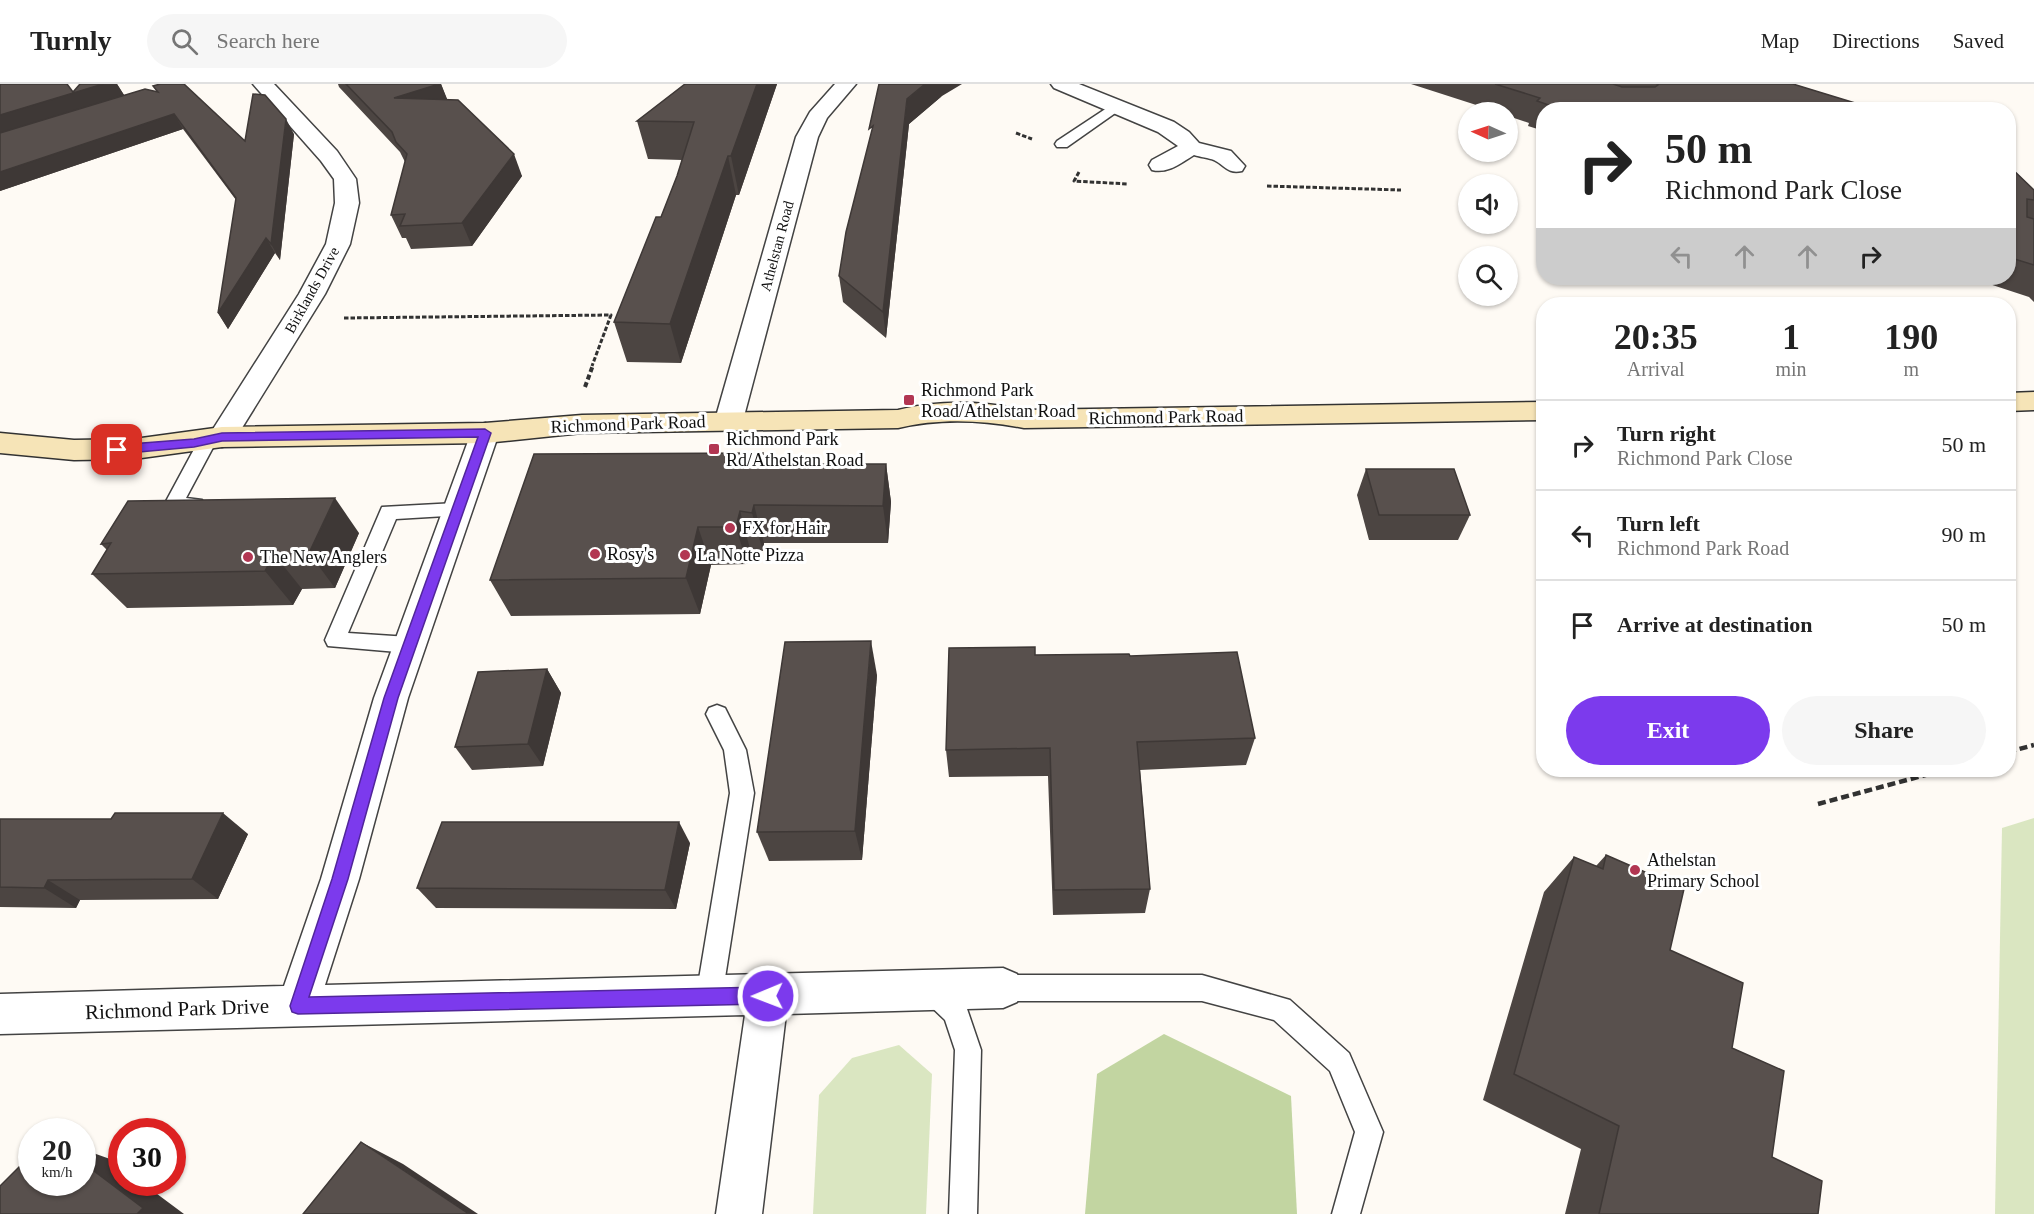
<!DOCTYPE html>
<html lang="en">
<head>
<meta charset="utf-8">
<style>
	body { margin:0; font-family:"Times New Roman",serif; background:#f6f6f6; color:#222; height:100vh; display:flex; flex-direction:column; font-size:22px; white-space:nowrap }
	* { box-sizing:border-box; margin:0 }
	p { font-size:20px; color:#767676 }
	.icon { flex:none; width:33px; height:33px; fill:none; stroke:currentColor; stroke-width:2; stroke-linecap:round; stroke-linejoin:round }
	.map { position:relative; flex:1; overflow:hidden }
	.drawer { position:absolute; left:1536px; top:213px; width:480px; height:480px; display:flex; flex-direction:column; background:#fff; border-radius:24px; box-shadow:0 2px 4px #0004 }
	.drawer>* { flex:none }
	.hud { position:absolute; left:1536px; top:18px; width:480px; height:183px; border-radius:24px; box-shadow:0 2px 4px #0004; background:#fff; color:#222; overflow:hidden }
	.needle { width:39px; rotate:273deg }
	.controls { position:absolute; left:1458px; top:18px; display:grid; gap:12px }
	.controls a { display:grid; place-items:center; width:60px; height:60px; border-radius:50%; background:#fff; box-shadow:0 2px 4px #0004; font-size:30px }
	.speed { position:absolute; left:18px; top:1034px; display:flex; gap:12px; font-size:30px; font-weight:700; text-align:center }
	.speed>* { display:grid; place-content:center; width:78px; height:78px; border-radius:50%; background:#fff; box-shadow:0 2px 4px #0004; line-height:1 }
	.speed small { font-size:15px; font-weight:400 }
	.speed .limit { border:9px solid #d22; background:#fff; color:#111 }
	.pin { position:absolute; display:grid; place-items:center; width:51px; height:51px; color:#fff; margin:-26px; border-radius:12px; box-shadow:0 3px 9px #0006 }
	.me { position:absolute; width:66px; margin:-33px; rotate:269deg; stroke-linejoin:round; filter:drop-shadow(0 0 4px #0008) }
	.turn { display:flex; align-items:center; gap:21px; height:126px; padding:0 30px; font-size:27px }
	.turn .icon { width:78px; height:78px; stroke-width:2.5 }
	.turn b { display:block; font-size:42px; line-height:51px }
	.lanes { display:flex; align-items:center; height:57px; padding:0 30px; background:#0003; justify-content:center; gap:30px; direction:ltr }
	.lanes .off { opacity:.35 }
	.eta { display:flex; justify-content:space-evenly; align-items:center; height:102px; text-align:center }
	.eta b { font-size:36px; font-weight:600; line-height:42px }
	.primary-button { display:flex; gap:12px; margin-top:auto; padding:12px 30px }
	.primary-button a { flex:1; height:69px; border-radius:36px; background:#7c3aed; color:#fff; font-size:24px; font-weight:600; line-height:69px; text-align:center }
	.primary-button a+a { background:#f6f6f6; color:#222 }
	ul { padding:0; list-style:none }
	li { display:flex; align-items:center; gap:18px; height:90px; padding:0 30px; border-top:2px solid #e0e0e0 }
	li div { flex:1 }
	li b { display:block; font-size:22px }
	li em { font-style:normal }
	header { display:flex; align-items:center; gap:36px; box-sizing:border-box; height:84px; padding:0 30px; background:#fff; border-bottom:2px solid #e0e0e0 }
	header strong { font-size:28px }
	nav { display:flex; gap:33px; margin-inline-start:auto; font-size:21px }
	.search { width:420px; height:54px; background:#f6f6f6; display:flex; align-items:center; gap:15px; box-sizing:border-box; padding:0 21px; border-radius:33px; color:#767676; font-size:22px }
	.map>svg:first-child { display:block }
	.green { fill:#dae6c1 }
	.forest { fill:#c2d5a1 }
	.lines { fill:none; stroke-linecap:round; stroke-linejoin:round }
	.lane-casing { stroke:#434343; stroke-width:3 }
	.street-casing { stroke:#434343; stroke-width:3 }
	.secondary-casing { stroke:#323232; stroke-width:3 }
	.path-far2 { stroke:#323232; stroke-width:3; stroke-dasharray:4.5 2; stroke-linecap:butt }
	.path-far1 { stroke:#323232; stroke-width:4; stroke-dasharray:5 3; stroke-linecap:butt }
	.path { stroke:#323232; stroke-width:4.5; stroke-dasharray:8 4; stroke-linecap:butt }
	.lane { fill:#fff; fill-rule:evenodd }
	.street { fill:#fff; fill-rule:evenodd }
	.secondary { fill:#f6e4b7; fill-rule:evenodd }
	.wall { fill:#4c4542 }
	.shaded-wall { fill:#3e3836 }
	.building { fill:#58504d; stroke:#3e3836; stroke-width:1.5 }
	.route { fill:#7c3aed; stroke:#51269a; stroke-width:1.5 }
	.poi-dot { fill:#b23652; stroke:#fff; stroke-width:2 }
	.labels { text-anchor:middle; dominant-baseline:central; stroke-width:6; stroke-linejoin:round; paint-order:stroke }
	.far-street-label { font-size:15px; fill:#101010; stroke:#fff }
	.poi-label { font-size:18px; fill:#101010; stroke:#fff; text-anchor:start }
	.street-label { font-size:18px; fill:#101010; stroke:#fff }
	.near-street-label { font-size:21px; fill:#101010; stroke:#fff }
</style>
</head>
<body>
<header>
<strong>Turnly</strong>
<div class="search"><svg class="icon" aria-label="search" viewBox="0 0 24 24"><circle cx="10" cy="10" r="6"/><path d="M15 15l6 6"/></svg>Search here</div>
<nav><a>Map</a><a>Directions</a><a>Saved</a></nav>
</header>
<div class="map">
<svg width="2034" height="1130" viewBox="0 0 2034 1130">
	<rect width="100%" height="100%" fill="#fefaf4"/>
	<!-- green -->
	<g class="green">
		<path d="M2034 734V1130H1995L2002 744Z"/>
		<path d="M899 961 932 990 926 1130H813L819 1011 852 974Z"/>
	</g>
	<!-- forest -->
	<path class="forest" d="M1164 950 1291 1012 1297 1130H1085L1097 990Z"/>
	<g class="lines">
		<!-- lane casing -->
		<g class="lane-casing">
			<g id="lane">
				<path d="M1116 18 1121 19 1123 22 1121 25 1067 63H1057L1055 60 1057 57Z"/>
				<path d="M208 350 214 352 217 356 186 414 202 416 204 421 202 426 195 428 166 426 164 421 199 356 202 352Z"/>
				<path d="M456 419 463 421 466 426 463 431 396 435 348 549 409 553 416 555 419 561 416 567 409 569 328 562 325 556 382 423Z"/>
				<path d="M717 621 725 624 746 666 754 709 722 913 718 922 709 926 700 922 696 913 730 709 724 666 706 630 709 624Z"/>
				<path d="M1003 891H1202L1290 916 1349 969 1383 1048 1360 1130H1332L1355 1048 1330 987 1274 936 1202 917H1003L994 913 990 904 994 895Z"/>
				<path d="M932 893 941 897 965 919 981 966 977 1130H949L955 966 945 936 923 915 919 906 923 897Z"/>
			</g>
		</g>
		<!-- street casing -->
		<g class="street-casing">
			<g id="street">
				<path d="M253 0H274L337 67 356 95 359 119 350 160 325 210 232 360 222 363 212 360 208 353 299 210 326 160 335 119 334 95 321 77Z"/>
				<path d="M835 0H856L827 34 818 53 743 336 739 343 729 345 719 343 715 336 796 53 810 28Z"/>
				<path d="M1051 0H1079L1174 38 1189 48 1199 59 1231 67 1245 82 1242 87C1227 90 1226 82 1214 76 1209 74 1200 73 1194 71 1181 79 1168 90 1152 86L1149 81 1152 76 1178 62 1158 48 1054 4Z"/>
				<path d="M485 339 495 342 499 349 408 614 359 795 325 901 1003 884 1017 890 1023 904 1017 918 1003 924 786 930 762 1130H716L745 931 0 950V910L284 902 321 795 374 614 471 349 475 342Z"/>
			</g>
		</g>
		<!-- secondary casing -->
		<g class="secondary-casing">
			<g id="secondary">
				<path d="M2034 308V326L2008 327V309Z"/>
				<path d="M1544 318V336L1024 344C983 336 939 334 898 344L582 349 485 359 222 363 134 375 74 376 0 369V349L74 356 134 355 222 343 485 339 582 331 898 326C939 316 983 317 1024 326Z"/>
			</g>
		</g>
		<!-- path-far2 -->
		<g class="path-far2">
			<path d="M1016 49 1032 55"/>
			<path d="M1079 88 1074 97 1127 100"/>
			<path d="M1267 102 1401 106"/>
			<path d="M344 234 611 231 592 282"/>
		</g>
		<!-- path-far1 -->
		<path class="path-far1" d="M585 303 593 281"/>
		<!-- path -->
		<g class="path">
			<path d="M2008 668 2034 661"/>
			<path d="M1818 720 1944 686"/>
		</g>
		<!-- lane -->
		<use href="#lane" class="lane"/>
		<!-- street -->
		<use href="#street" class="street"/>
		<!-- secondary -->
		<use href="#secondary" class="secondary"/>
	</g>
	<!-- wall -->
	<g class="wall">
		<path d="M0 0 73 8 80 0H117L124 11 157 8 153 2 245 57 294 50 280 176 275 169 228 245 218 229 236 116 183 45 0 107Z"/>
		<path d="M338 0H441L447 16 522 92 472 162 411 165 406 154H402L391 131 405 78 400 68 339 3Z"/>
		<path d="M685 0H777L739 111H736L681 279 627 278 614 238 661 133 677 92 682 76 648 75 637 37Z"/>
		<path d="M1411 0H1793L1878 26H1544V47L1528 42 1529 39 1508 32V28H1498Z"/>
		<path d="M942 12 909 40 886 254 843 218 839 192 870 53Z"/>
		<path d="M2008 81 2034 106V218L2029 213 1971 194H2008Z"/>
		<path d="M766 380H886L891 418 888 459H764L763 467 750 465 747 480 711 481 700 530 511 532 490 496Z"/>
		<path d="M1366 385 1470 431 1458 456H1369L1357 411Z"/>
		<path d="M359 449 335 504 302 505 293 521 127 524 92 490 107 466 101 460Z"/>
		<path d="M1130 572 1255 654 1246 681 1140 686 1150 805 1145 829 1053 831 1048 692 949 693 946 666Z"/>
		<path d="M547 585 561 609 543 682 472 686 455 663Z"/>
		<path d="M877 591 862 776 769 777 757 748Z"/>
		<path d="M0 735 248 750 218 815 80 816 76 824 0 823Z"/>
		<path d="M690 759 676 825 436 824 417 804Z"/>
		<path d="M1606 771 1670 866 1732 964 1772 1073 1818 1130H1565L1581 1065 1483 1016 1544 808 1574 773 1596 782Z"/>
	</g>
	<!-- shaded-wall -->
	<g class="shaded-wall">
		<path d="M103 0H117L124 11 0 50V31Z"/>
		<path d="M439 0H441L450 22 394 14Z"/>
		<path d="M757 0H777L739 111 731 72Z"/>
		<path d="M925 0H962L942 12 909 40 886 254 883 228 907 15Z"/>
		<path d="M174 30 183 45 0 107V88Z"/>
		<path d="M286 35 294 50 280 176 271 160Z"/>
		<path d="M514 70 522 92 472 162 462 139Z"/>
		<path d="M728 72 736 111 681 279 670 240Z"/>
		<path d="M266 154 275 169 228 245 218 229Z"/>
		<path d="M763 369 773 407 761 380Z"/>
		<path d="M886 380 891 418 888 459 883 422Z"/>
		<path d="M335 414 359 449 335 504 309 469Z"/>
		<path d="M754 421 764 459 763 467 752 429Z"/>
		<path d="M740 427 750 465 747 480 736 443Z"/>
		<path d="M698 443 711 481 700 530 686 494Z"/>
		<path d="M274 470 302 505 293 521 265 487Z"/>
		<path d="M871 557 877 591 862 776 855 747Z"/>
		<path d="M547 585 561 609 543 682 528 660Z"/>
		<path d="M223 729 248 750 218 815 192 795Z"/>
		<path d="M679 738 690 759 676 825 665 806Z"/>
		<path d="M48 796 80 816 76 824 44 804Z"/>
		<path d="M361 1058 403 1080 478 1130H469Z"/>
		<path d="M82 1065 110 1075 122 1084V1098H141L184 1130H137L82 1078Z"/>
	</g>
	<!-- building -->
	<g class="building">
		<path d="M0 0H67L73 8 80 0H103L0 31Z"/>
		<path d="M160 0H184L245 57 253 10 265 11 286 35 271 160 266 154 218 229 236 114 174 30 0 88V49L145 5 158 8 153 2Z"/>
		<path d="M346 0H439L394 14 458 16 514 70 462 139 400 142 405 130 391 131 407 70 396 58 392 48Z"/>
		<path d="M685 0H757L731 72H728L670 240 614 238 656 133H661L677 92 694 38 637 37Z"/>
		<path d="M879 0H925L907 15 883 228 839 192 846 148 873 42 869 45Z"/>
		<path d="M1495 0H1613L1622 3H1655L1658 1 1657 0H1793L1878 26H1563L1537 17 1540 14Z"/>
		<path d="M2008 81 2034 106V116L2027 115V133L2034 135V181L2008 173Z"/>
		<path d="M763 369 761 380H886L883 422 754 421 752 429 740 427 736 443H698L686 494 490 496 534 370Z"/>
		<path d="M1366 385H1454L1470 431H1379Z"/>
		<path d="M335 414 309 469 274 470 265 487 92 490 111 459 101 460 128 417Z"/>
		<path d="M871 557 855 747 757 748 785 558Z"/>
		<path d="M1035 563V571L1129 570 1130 572 1237 568 1255 654 1137 658 1150 805 1054 806 1050 664 946 666 949 564Z"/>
		<path d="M547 585 528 660 455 663 478 588Z"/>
		<path d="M115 729H223L192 795 48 796 44 804 0 803V735H111Z"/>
		<path d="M442 738H679L665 806 417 804Z"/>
		<path d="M1606 771 1684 805 1670 866 1743 899 1732 964 1784 987 1772 1073 1822 1097 1818 1130H1599L1619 1042 1514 990 1574 773 1603 785Z"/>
		<path d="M361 1058 469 1130H303Z"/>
		<path d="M32 1070V1098H82V1078L143 1124 137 1130H0V1102Z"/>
	</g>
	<!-- route -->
	<path class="route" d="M485 345 491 349 398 614 348 795 309 913 768 903 774 906 777 912 774 917 768 920 298 930 292 928 290 922 332 795 384 614 478 353 222 357 194 363 117 370 112 366 117 361 194 355 222 349Z"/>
	<!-- markers -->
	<g class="poi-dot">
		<rect x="903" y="310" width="12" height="12" rx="3"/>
		<rect x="708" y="359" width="12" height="12" rx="3"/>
		<circle cx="730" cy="444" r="6"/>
		<circle cx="595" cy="470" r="6"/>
		<circle cx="685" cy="471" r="6"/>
		<circle cx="248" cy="473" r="6"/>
		<circle cx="1635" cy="786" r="6"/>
	</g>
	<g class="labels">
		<!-- far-street labels -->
		<g class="far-street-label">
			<text transform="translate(777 162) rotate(-75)">Athelstan Road</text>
			<text transform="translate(312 206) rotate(-61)">Birklands Drive</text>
		</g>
		<!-- poi labels -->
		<g class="poi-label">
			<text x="921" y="306">Richmond Park<tspan x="921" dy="21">Road/Athelstan Road</tspan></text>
			<text x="726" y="355">Richmond Park<tspan x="726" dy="21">Rd/Athelstan Road</tspan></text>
			<text x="742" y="444">FX for Hair</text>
			<text x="607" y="470">Rosy's</text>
			<text x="697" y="471">La Notte Pizza</text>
			<text x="260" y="473">The New Anglers</text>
			<text x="1647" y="776">Athelstan<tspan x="1647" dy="21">Primary School</tspan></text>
		</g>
		<!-- street labels -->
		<g class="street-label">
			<text transform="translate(1166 333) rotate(-1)">Richmond Park Road</text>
			<text transform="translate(628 340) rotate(-2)">Richmond Park Road</text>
		</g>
		<!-- near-street labels -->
		<g class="near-street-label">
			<text transform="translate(177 925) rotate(-2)">Richmond Park Drive</text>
		</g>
	</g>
</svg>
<div class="controls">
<a><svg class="needle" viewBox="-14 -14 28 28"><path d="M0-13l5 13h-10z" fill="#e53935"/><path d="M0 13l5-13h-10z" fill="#767676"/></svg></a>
<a><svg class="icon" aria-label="sound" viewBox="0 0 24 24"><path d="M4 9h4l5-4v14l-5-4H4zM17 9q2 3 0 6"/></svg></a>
<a><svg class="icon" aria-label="search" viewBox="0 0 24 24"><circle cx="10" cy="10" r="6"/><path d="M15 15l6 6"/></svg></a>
</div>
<div class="speed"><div>20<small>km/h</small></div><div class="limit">30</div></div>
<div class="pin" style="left:117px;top:366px;background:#d93025"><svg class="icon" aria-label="arrive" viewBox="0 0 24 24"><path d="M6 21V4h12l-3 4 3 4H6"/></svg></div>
<svg class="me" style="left:768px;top:912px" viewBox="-20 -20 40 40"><circle r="17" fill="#7c3aed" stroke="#fff" stroke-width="3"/><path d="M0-11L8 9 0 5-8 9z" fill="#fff"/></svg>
<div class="hud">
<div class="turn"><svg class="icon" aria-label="right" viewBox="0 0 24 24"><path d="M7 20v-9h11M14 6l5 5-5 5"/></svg><div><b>50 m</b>Richmond Park Close</div></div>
<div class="lanes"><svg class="icon off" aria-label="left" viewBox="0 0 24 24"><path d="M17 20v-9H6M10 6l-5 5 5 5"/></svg><svg class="icon off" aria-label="ahead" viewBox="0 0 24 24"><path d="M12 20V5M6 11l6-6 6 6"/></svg><svg class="icon off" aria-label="ahead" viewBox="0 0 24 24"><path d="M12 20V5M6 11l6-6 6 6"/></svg><svg class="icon" aria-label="right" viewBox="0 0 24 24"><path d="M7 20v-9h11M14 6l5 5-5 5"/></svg></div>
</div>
<section class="drawer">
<div class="eta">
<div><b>20:35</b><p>Arrival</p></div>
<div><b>1</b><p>min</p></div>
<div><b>190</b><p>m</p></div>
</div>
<ul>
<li><svg class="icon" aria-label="right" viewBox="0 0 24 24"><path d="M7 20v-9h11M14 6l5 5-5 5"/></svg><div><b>Turn right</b><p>Richmond Park Close</p></div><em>50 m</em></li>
<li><svg class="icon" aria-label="left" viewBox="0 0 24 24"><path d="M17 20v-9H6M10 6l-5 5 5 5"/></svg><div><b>Turn left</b><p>Richmond Park Road</p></div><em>90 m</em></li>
<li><svg class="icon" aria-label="arrive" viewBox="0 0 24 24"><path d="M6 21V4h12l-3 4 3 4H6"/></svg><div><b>Arrive at destination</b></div><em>50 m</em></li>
</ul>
<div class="primary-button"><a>Exit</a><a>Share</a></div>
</section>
</div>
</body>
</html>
